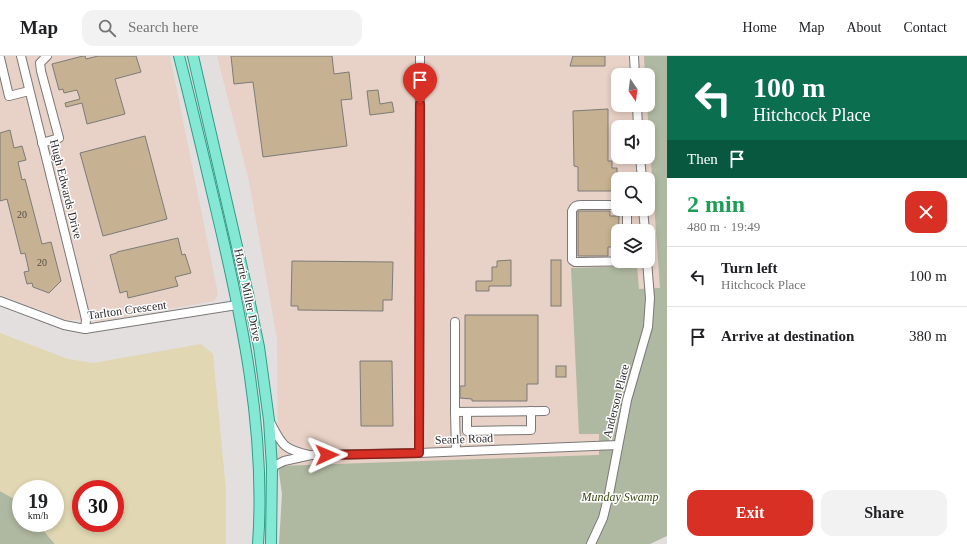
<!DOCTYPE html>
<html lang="en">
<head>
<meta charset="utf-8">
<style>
	body { margin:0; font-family:Georgia,serif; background:#f2f2f2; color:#202124; height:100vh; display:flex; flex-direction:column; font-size:15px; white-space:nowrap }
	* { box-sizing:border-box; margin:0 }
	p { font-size:13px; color:#757577 }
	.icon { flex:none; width:22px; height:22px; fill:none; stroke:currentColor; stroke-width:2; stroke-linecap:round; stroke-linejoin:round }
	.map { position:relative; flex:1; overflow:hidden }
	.side { display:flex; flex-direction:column; background:#fff; width:300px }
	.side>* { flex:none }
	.top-card { background:#0b6e4f; color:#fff; overflow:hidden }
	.needle { width:26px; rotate:166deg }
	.tools { position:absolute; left:611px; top:12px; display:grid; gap:8px }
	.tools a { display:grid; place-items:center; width:44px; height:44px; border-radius:8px; background:#fff; box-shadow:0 2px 6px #0003; font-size:20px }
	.speed { position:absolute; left:12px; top:424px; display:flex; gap:8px; font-size:20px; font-weight:700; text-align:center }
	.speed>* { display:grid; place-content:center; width:52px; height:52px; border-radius:50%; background:#fff; box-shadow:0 2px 6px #0003; line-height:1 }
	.speed small { font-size:10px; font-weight:400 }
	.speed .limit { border:6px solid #d22; background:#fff; color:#111 }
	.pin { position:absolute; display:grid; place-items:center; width:34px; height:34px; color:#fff; margin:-41px -17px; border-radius:50% 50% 50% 0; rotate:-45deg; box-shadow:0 0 4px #0007 }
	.pin .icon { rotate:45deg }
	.me { position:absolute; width:44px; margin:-22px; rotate:89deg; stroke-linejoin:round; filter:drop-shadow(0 0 3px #0008) }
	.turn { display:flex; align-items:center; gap:14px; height:84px; padding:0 20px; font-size:18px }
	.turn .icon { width:52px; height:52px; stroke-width:2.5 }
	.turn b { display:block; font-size:28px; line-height:34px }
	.then { display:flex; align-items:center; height:38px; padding:0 20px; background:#0003; gap:8px; font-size:15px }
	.round { display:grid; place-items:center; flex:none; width:42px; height:42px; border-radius:12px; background:#f2f2f2 }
	.head { display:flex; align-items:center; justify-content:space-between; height:68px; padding:0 20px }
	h1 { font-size:24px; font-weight:800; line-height:30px; color:#1e9e55 }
	.primary-button { display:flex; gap:8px; margin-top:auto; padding:8px 20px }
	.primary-button a { flex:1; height:46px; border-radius:12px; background:#d93025; color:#fff; font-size:16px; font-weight:800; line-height:46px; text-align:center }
	.primary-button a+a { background:#f2f2f2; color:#202124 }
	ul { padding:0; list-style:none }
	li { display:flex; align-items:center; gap:12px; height:60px; padding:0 20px; border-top:1px solid #e0e0e0 }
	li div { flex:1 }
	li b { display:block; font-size:15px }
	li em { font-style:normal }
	header { display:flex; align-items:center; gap:24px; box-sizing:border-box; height:56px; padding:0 20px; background:#fff; border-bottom:1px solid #e0e0e0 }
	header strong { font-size:19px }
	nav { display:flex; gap:22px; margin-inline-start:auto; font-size:14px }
	.search { width:280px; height:36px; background:#f2f2f2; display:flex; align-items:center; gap:10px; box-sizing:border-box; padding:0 14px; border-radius:12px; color:#757577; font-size:15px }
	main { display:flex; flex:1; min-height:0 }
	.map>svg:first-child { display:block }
	.commercial { fill:#e8d1c6; fill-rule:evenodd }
	.green { fill:#afb8a0 }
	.sand { fill:#e1d7b2; fill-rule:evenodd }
	.building { fill:#c6b292; stroke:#7c7b78 }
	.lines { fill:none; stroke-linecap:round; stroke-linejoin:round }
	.minor-casing { stroke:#7b7877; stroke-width:10 }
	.major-casing { stroke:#319b86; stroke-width:12 }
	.minor { stroke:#fff; stroke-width:8 }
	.major { stroke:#85e8d4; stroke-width:10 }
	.route-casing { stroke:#8d1f18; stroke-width:10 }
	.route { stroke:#d93025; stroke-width:7 }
	.labels { text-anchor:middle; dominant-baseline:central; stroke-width:3; stroke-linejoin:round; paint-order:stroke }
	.number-label { font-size:10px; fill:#534d45 }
	.street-label { font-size:12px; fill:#2d2b2b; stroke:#fff }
	.park-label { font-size:12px; font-style:italic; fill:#394811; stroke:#fff }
</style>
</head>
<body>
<header>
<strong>Map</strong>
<div class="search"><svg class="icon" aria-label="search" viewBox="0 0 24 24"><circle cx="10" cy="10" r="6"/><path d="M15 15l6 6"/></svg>Search here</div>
<nav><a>Home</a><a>Map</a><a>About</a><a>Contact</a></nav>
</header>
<main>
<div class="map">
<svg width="667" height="488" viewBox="0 0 667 488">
	<rect width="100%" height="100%" fill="#e3dfde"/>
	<!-- commercial -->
	<g class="commercial">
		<path d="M0 0H170L218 238 214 245 102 265 67 264 0 239Z"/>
		<path d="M217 0H667V183L663 235 622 400 418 407 278 410 277 283 249 125ZM618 19H648V49H618ZM618 71H648V101H618ZM618 123H648V153H618ZM618 175H648V205H618Z"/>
	</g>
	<!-- green -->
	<g class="green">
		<path d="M644 0H667V480L650 488H279L282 438 278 410 599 399V378H579L571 212 637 210 639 233 660 232 647 49 648 19H645Z"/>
		<path d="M0 435 18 445 21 448V467H37L55 488H0Z"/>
	</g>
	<!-- sand -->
	<path class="sand" d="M0 277 68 303 93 307 201 288 213 298 226 434V488H55L37 467H55V433H21V448L18 445 0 435ZM81 433H115V467H81Z"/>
	<!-- building -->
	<g class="building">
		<path d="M83 0H85L86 3 98 0H136L141 16 115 23 125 58 87 68 82 47 66 51 65 47 80 43 77 34 64 37 63 33 59 34 52 8Z"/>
		<path d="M231 0H332L334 18 349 16 352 43 341 44 347 90 263 101 253 26 234 28Z"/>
		<path d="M573 0H605V10H570Z"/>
		<path d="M378 34 380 48 392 46 394 56 370 59 367 35Z"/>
		<path d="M608 53V105H612V112H617V135H578V111L574 110 573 55Z"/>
		<path d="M10 74 14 92 22 90 26 104 18 106 22 124 25 123 42 188 51 186 61 225 49 237 33 231 32 227 27 228 24 216 29 215 25 197 21 198 7 143 0 145V77Z"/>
		<path d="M145 80 167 163 103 180 80 97Z"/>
		<path d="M578 155H610V160H619L618 191H608V200H578Z"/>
		<path d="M178 182 182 199 185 198 191 217 175 221 178 230 128 242 127 235 120 237 110 199 117 197V196Z"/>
		<path d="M511 204V230H489V235H476V225H492V211H497V205Z"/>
		<rect x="551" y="204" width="10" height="46"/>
		<path d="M292 205 393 206 392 244H383V255L298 254V250H291Z"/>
		<path d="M465 259H538V328H527V345H472V343L460 342V330H465Z"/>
		<path d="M360 305H392L393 370H361Z"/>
		<rect x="556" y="310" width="10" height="11"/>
	</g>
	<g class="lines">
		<!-- minor casing -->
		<g class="minor-casing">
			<g id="minor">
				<path d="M21 0 84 255 86 264 85 273"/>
				<path d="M634 0 635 19"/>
				<path d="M0 2 9 40 29 35"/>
				<path d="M637 49 638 71"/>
				<path d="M42 87 59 82 41 15 40 7 47 0"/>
				<path d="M640 101 642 123"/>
				<path d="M618 149H581C576 149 574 150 572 155V204L575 206H579L647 205"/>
				<path d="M627 153V175"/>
				<path d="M643 153 645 175"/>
				<path d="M0 245 64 269 85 273 237 249"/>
				<path d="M455 266V356"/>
				<path d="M467 356V375L531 374V355"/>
				<path d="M270 366C282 388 282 393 309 399"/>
				<path d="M456 395 455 356 545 355"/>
				<path d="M419 397 420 0"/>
				<path d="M272 411 284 405 311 399 419 397 618 389"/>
				<path d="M591 488 603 462 609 438 627 344 648 271 650 242 647 205"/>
			</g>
		</g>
		<!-- major casing -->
		<g class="major-casing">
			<g id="major">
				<path d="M179 0C192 51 204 102 216 153 242 262 266 375 258 488"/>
				<path d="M193 0 248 238 259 291 269 364 272 411 271 488"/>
			</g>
		</g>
		<!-- minor -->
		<use href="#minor" class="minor"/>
		<!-- major -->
		<use href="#major" class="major"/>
	</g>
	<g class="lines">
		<!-- route casing -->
		<g class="route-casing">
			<path id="route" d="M327 399 419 397 420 48"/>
		</g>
		<!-- route -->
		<use href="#route" class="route"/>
	</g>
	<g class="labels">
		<!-- number labels -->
		<g class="number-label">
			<text x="22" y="158">20</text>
			<text x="42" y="206">20</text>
		</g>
		<!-- street labels -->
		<g class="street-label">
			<text transform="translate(66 133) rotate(76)">Hugh Edwards Drive</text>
			<text transform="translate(248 239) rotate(78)">Horrie Miller Drive</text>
			<text transform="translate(127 254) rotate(-8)">Tarlton Crescent</text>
			<text transform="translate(616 345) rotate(-76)">Anderson Place</text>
			<text transform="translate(464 383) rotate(-2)">Searle Road</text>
		</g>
		<!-- park labels -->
		<g class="park-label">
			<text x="620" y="441">Munday Swamp</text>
		</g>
	</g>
</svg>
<div class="tools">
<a><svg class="needle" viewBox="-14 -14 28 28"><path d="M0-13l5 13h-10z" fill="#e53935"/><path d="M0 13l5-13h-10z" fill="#757577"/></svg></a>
<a><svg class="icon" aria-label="sound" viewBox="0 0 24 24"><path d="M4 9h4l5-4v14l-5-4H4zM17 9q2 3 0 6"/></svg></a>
<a><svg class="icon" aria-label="search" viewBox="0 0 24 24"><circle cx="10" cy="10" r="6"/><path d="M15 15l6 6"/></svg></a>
<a><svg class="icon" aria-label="layers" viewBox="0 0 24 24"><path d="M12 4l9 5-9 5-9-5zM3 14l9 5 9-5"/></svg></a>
</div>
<div class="speed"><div>19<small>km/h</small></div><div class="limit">30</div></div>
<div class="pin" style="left:420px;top:48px;background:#d93025"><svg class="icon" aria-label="arrive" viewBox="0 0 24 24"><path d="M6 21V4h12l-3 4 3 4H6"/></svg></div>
<svg class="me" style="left:327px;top:399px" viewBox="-20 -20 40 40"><path d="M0-17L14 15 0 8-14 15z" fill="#d93025" stroke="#fff" stroke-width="4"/></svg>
</div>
<section class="side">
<div class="top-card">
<div class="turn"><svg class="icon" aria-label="left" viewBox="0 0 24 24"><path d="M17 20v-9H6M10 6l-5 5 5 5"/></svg><div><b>100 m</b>Hitchcock Place</div></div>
<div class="then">Then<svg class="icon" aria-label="arrive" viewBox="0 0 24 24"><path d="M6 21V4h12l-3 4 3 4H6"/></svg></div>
</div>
<div class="head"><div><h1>2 min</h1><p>480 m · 19:49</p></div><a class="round" style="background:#d93025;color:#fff"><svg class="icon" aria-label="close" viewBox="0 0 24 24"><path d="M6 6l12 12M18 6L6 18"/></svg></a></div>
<ul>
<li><svg class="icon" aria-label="left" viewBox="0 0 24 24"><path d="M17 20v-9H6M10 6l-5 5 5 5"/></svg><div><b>Turn left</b><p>Hitchcock Place</p></div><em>100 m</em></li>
<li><svg class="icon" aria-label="arrive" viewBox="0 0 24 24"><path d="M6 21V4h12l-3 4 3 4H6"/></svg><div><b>Arrive at destination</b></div><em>380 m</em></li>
</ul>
<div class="primary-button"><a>Exit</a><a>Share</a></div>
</section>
</main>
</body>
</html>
